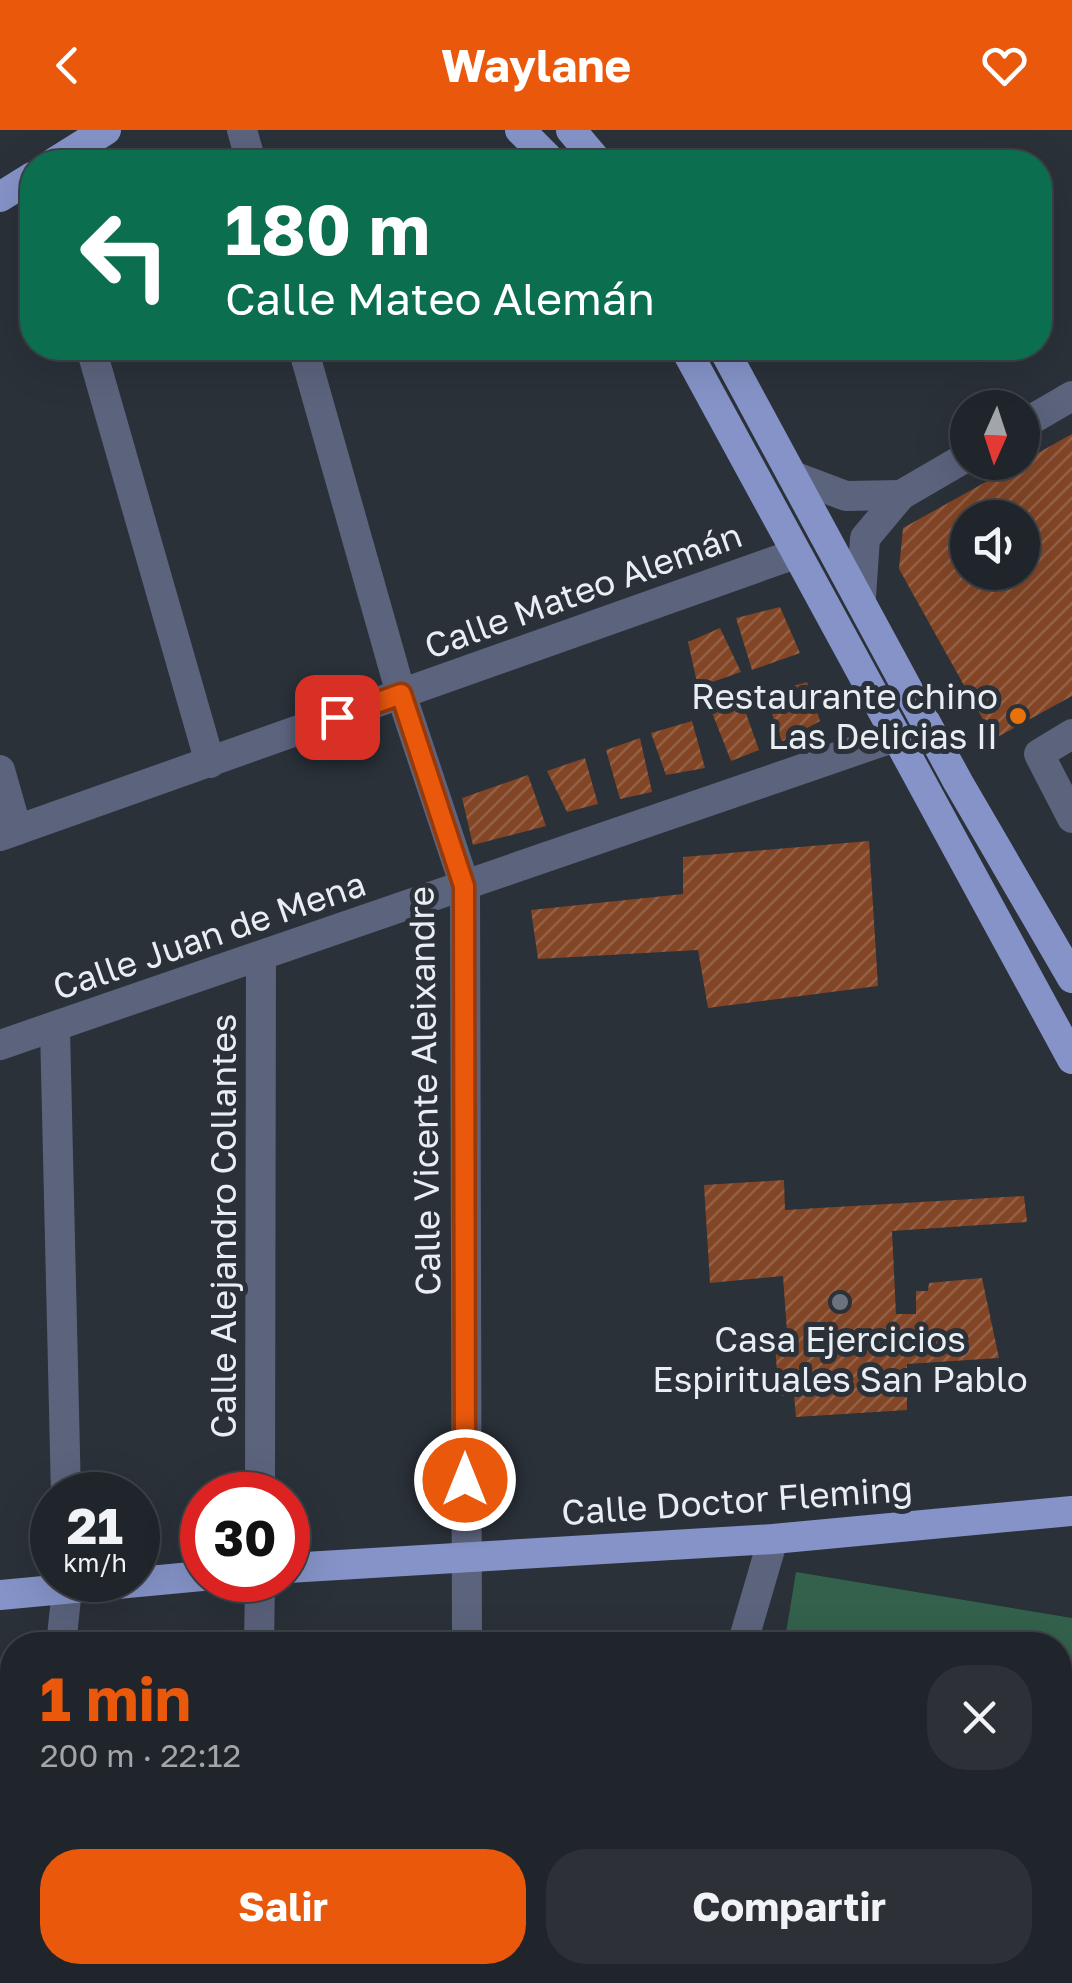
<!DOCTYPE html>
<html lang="es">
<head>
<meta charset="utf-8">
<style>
	body { margin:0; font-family:"Golos Text",sans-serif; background:#2d3137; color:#f1f3f6; height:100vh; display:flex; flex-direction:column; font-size:38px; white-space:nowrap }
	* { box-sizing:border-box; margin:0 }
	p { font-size:32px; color:#a2a5a9 }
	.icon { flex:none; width:55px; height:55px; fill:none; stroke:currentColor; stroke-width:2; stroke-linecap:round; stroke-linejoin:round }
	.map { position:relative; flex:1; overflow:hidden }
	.drawer { position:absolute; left:0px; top:1502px; width:1072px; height:352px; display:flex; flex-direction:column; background:#20252b; border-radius:40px 40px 0 0; box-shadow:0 10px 40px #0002,0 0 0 2px #3d4247 }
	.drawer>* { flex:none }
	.banner { position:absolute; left:20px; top:20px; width:1032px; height:210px; border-radius:40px; box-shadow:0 10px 40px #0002,0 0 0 2px #3d4247; background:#0b6e4f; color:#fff; overflow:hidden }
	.needle { width:65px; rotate:183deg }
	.buttons { position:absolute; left:950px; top:260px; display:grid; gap:20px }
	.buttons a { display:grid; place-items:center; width:90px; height:90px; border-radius:50%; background:#20252b; box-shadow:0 10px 40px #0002,0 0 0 2px #3d4247; font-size:50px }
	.speed { position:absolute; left:30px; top:1342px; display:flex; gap:20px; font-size:50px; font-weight:700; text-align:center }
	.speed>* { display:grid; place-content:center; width:130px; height:130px; border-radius:50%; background:#20252b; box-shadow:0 10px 40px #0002,0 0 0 2px #3d4247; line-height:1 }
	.speed small { font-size:25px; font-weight:400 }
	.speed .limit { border:15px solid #d22; background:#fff; color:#111 }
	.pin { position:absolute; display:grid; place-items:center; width:85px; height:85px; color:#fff; margin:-42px; border-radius:20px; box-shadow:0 5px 15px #0006 }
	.me { position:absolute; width:110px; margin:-55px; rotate:0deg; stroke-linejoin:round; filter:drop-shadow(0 0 8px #0008) }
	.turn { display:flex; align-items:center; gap:35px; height:210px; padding:0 40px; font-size:45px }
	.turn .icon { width:130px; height:130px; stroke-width:2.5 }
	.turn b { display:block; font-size:70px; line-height:85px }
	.round { display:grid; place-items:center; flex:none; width:105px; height:105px; border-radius:40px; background:#2d3137 }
	.overview { display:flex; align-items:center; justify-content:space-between; height:170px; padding:0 40px }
	h1 { font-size:60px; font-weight:700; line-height:75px; color:#ea580c }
	.primary-button { display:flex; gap:20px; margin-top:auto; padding:20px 40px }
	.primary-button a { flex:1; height:115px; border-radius:40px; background:#ea580c; color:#fff; font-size:40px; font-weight:700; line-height:115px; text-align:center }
	.primary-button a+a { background:#2d3137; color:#f1f3f6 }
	header { display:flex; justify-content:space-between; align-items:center; height:130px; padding:0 40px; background:#ea580c; color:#fff; font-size:45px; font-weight:700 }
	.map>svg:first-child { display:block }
	.green { fill:#33614b }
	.building { fill:url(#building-hatch); fill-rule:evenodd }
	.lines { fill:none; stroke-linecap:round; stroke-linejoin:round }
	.minor { stroke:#5c637d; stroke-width:30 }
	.major { stroke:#8593c8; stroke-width:30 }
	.route-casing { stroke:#983908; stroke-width:25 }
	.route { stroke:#ea580c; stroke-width:18 }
	.food-dot { fill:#e8710a; stroke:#2a3139; stroke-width:4 }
	.worship-dot { fill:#6b7280; stroke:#2a3139; stroke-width:4 }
	.labels { text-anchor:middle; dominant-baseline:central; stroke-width:10; stroke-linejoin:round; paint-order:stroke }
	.street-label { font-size:35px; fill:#e9eef2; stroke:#2a3139 }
	.poi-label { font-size:35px; fill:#e9eef2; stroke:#2a3139; text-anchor:end }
</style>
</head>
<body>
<header><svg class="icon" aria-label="back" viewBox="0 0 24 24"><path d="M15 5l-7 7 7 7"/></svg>Waylane<svg class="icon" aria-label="heart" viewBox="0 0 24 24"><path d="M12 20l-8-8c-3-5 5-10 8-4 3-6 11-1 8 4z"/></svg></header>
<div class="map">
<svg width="1072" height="1853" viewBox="0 0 1072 1853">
	<defs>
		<pattern id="building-hatch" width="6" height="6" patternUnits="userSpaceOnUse" patternTransform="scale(2.5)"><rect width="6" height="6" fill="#824526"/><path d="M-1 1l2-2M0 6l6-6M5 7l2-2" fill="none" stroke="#946046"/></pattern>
	</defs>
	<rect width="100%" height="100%" fill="#2a3139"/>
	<!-- green -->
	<path class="green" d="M796 1442 1072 1488V1754L1060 1752V1515H784Z"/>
	<!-- building -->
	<g class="building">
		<path d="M1072 304V566L994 609 899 439 903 398ZM968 388H1022V442H968Z"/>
		<path d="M780 477 800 523 752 540 736 488Z"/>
		<path d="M720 498 741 542 698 557 688 512Z"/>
		<path d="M807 552 820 591 782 612 765 564Z"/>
		<path d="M742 572 759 620 731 631 711 580Z"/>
		<path d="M692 591 705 638 666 645 651 603Z"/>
		<path d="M640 608 652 662 620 669 606 620Z"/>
		<path d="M585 628 598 674 567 682 547 641Z"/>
		<path d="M528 645 546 696 473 715 462 668Z"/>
		<path d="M869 711 878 856 708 878 698 820 538 829 531 780 683 764V727Z"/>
		<path d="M784 1050 785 1080 1024 1066 1027 1092 892 1101 896 1184H916V1161H928L929 1153 982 1148 999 1228 907 1234V1280L796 1287 794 1266H779L774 1204 787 1202 783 1146 710 1153 704 1055Z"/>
	</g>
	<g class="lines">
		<!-- minor -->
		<g class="minor">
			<path d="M242 0 251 32"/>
			<path d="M91 218 210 633"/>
			<path d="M303 218 401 564 465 756 467 1515"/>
			<path d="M1022 295 1072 266"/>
			<path d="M793 346 846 366 901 365"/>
			<path d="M861 467 865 408 901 365 968 326"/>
			<path d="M1072 604 1039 624 1072 688"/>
			<path d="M0 640 17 700"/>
			<path d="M0 706 795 424"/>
			<path d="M55 898 66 1365"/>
			<path d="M0 915 895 607"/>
			<path d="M260 1365 261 826"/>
			<path d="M61 1515 68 1450"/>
			<path d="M259 1515 260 1450"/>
			<path d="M742 1515 773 1409"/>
			<path d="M0 1782 12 1740"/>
			<path d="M1060 1790 1072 1792"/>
			<path d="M196 1853 199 1842"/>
			<path d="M421 1853 424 1842"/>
			<path d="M642 1853 645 1842"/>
			<path d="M866 1853 869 1842"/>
		</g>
		<!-- major -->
		<g class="major">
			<path d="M520 0 552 32"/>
			<path d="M571 0 598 32"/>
			<path d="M55 32 106 0"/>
			<path d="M0 67 32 47"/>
			<path d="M685 218 1072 929"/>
			<path d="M723 218 958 652 1072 848"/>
			<path d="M288 1438 773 1409 1072 1381"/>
			<path d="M0 1465 202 1446"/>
		</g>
	</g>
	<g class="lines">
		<!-- route casing -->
		<g class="route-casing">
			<path id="route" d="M337 587 401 564 464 756 465 1350"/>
		</g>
		<!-- route -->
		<use href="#route" class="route"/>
	</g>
	<!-- markers -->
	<circle class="food-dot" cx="1018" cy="586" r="10"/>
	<circle class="worship-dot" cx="840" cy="1172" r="10"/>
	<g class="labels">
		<!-- street labels -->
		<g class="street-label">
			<text transform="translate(583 460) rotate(-20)">Calle Mateo Alemán</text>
			<text transform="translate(209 805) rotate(-19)">Calle Juan de Mena</text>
			<text transform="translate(424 961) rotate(-91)">Calle Vicente Aleixandre</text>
			<text transform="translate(223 1096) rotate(-90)">Calle Alejandro Collantes</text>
			<text transform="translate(737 1370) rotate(-4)">Calle Doctor Fleming</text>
		</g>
		<!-- poi labels -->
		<g class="poi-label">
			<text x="998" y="566">Restaurante chino<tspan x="998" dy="40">Las Delicias II</tspan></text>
			<text x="840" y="1209" text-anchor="middle">Casa Ejercicios<tspan x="840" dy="40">Espirituales San Pablo</tspan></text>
		</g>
	</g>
</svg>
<div class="buttons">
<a><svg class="needle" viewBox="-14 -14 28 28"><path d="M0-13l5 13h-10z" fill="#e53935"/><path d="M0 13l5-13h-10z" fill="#a2a5a9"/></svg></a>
<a><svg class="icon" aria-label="sound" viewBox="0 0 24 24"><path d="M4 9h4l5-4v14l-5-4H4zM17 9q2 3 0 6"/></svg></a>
</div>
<div class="speed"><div>21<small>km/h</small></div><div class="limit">30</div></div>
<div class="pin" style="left:337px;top:587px;background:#d93025"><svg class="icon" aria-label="arrive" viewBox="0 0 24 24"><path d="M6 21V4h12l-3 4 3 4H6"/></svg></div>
<svg class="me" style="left:465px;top:1350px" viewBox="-20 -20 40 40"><circle r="17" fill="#ea580c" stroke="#fff" stroke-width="3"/><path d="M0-11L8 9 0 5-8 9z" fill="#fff"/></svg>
<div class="banner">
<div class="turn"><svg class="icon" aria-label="left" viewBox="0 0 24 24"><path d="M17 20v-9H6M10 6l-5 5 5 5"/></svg><div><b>180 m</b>Calle Mateo Alemán</div></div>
</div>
<section class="drawer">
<div class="overview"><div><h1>1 min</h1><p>200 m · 22:12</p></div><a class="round"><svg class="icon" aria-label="close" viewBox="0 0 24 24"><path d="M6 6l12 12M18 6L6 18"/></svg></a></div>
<div class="primary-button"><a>Salir</a><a>Compartir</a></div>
</section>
</div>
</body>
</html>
